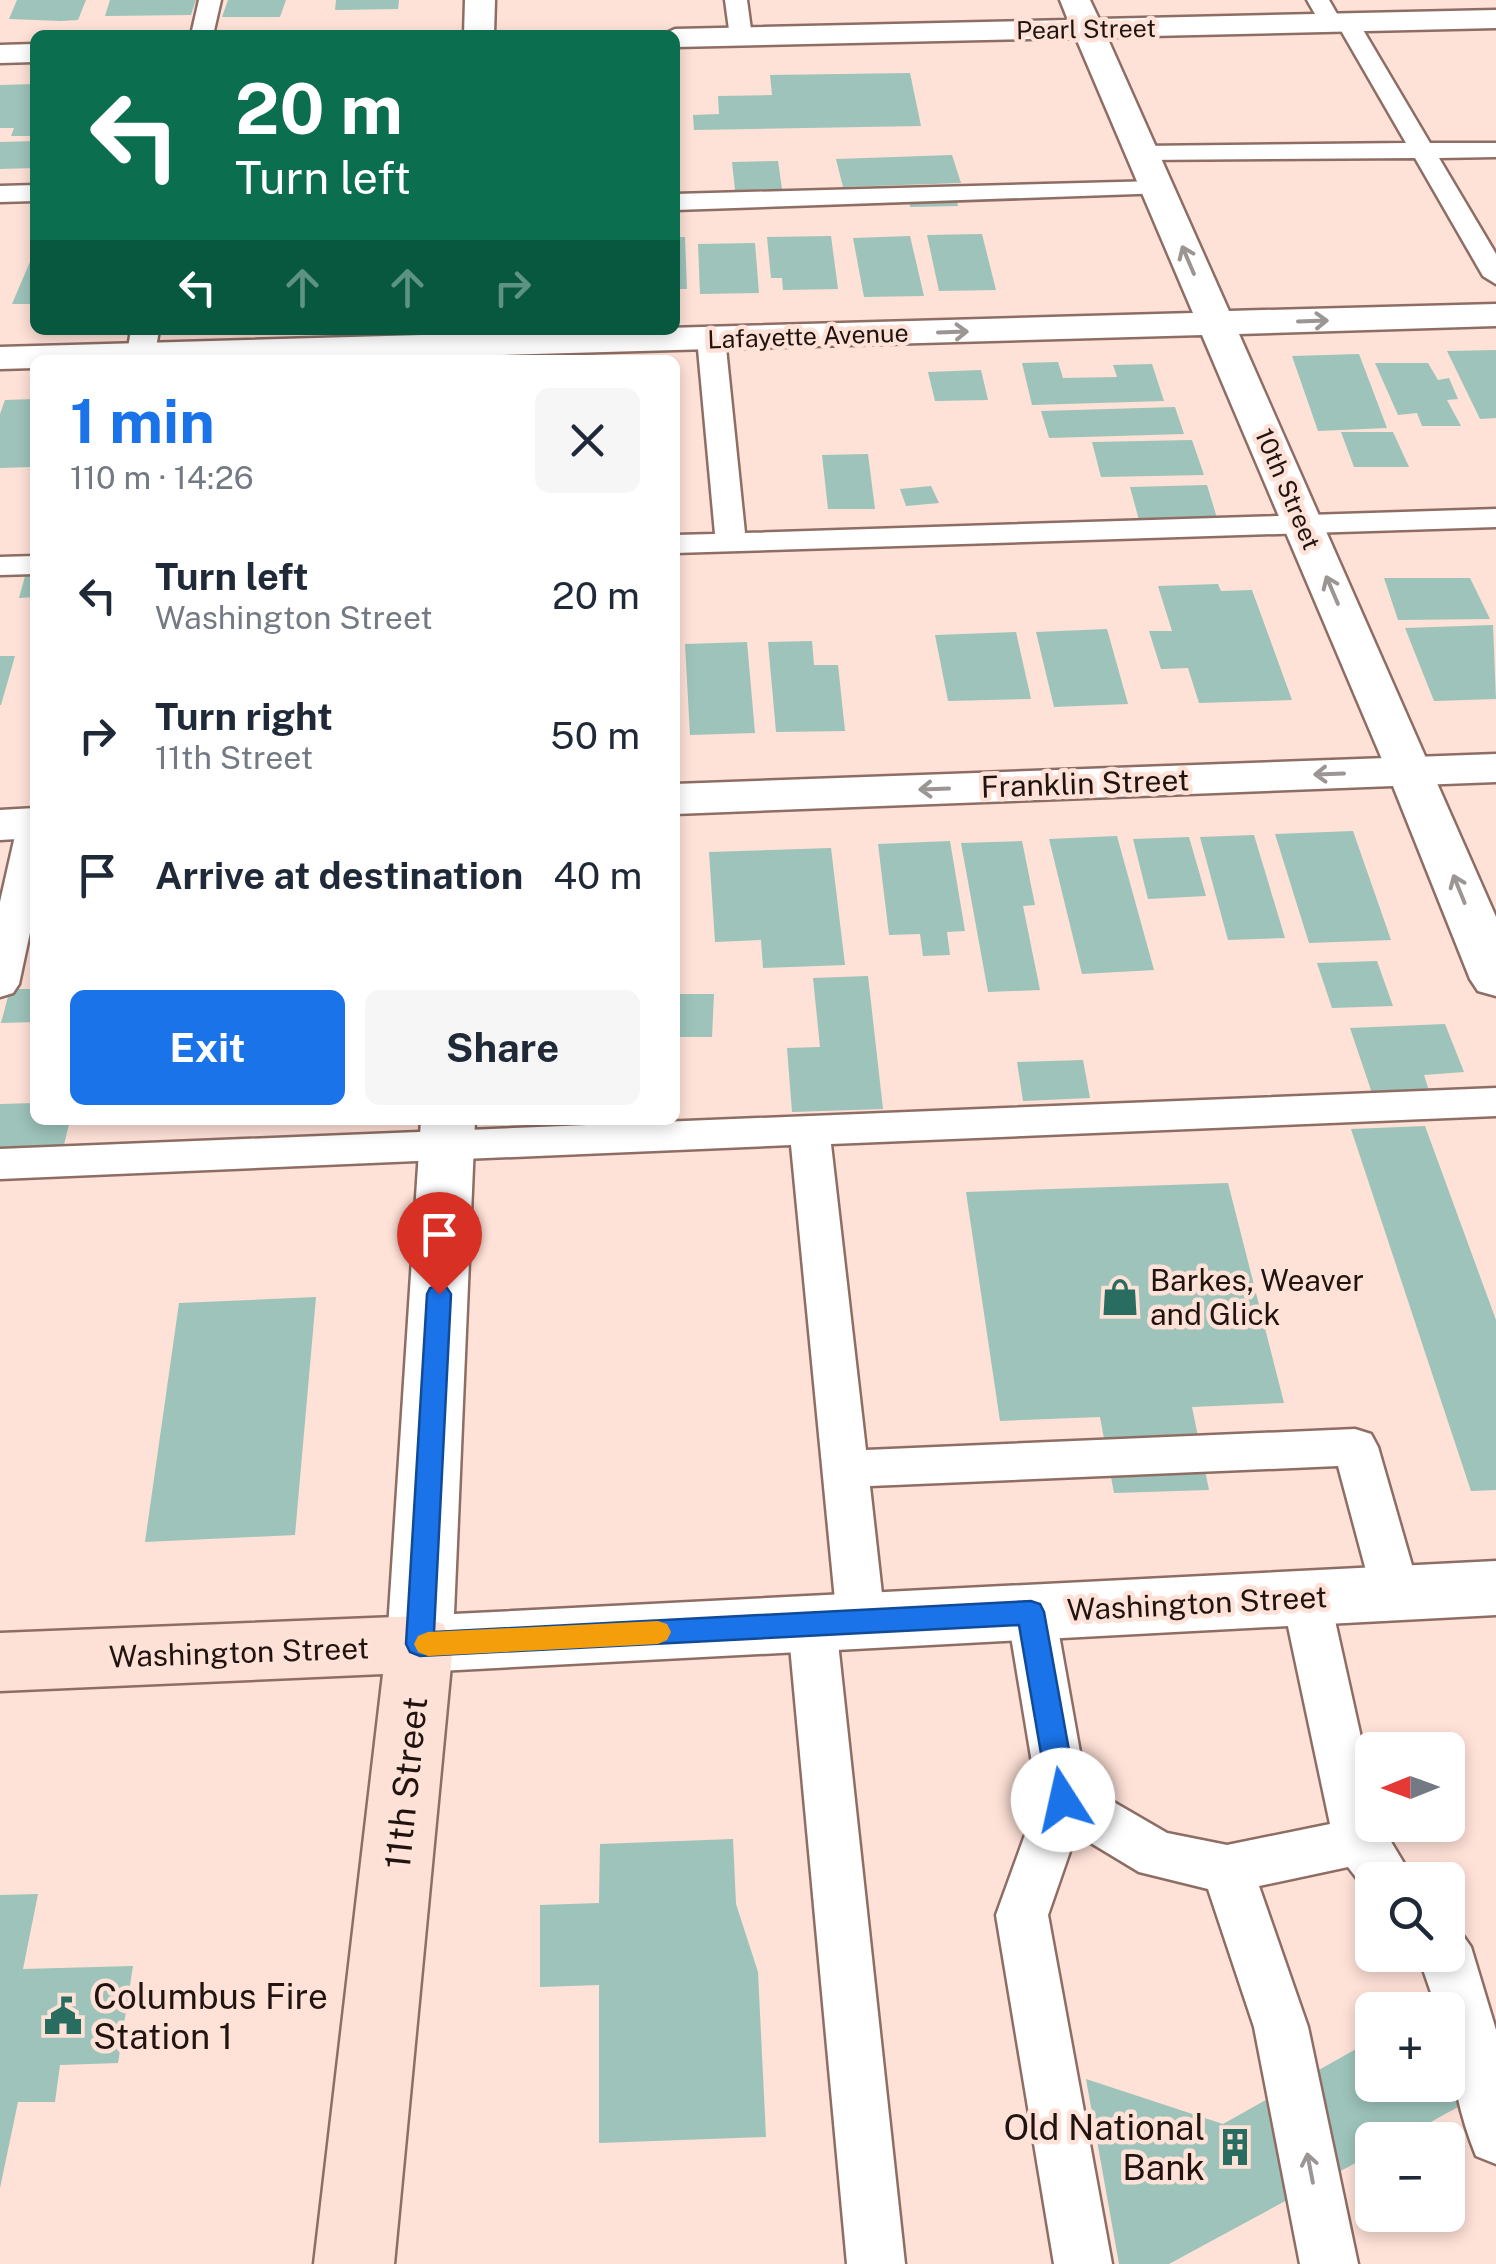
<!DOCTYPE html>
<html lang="en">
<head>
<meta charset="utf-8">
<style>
	body { margin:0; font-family:"Public Sans",sans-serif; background:#f6f6f7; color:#1f2937; height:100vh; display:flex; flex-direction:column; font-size:38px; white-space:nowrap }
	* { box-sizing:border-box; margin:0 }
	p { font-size:32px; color:#747a83 }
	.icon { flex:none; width:55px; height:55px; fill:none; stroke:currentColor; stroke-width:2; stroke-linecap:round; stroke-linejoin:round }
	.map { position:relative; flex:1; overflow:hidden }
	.details { position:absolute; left:30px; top:355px; width:650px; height:770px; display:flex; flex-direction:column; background:#fff; border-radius:15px; box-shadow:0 5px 15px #0003 }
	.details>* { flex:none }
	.top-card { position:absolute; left:30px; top:30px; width:650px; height:305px; border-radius:15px; box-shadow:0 5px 15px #0003; background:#0b6e4f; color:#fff; overflow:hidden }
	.needle { width:65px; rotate:269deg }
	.buttons { position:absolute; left:1355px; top:1732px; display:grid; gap:20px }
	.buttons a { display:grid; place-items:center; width:110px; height:110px; border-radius:15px; background:#fff; box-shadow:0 5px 15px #0003; font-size:50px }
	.pin { position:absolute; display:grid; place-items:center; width:85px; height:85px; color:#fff; margin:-102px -42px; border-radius:50% 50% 50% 0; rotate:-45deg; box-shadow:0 0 10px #0007 }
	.pin .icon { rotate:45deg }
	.me { position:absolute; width:110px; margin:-55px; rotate:350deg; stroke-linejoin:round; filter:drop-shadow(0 0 8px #0008) }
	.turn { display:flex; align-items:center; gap:35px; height:210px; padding:0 40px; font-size:45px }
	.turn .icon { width:130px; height:130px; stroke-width:2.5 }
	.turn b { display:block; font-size:70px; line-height:85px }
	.lanes { display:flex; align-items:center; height:95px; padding:0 40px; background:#0003; justify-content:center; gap:50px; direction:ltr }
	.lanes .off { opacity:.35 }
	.round { display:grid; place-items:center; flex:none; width:105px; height:105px; border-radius:15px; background:#f6f6f7 }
	.head { display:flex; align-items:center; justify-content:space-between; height:170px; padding:0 40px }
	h1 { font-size:60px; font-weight:700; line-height:75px; color:#1a73e8 }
	.button { display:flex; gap:20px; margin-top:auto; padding:20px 40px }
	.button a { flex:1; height:115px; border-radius:15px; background:#1a73e8; color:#fff; font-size:40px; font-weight:700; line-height:115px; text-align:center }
	.button a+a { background:#f6f6f7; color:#1f2937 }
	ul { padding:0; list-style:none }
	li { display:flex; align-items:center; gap:30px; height:140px; padding:0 40px }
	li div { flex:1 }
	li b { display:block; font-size:38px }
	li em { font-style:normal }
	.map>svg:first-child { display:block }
	.building { fill:#9dc3ba }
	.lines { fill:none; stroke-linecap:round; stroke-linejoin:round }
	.service-casing { stroke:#8e6e64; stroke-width:5 }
	.minor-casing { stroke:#8e6e64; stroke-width:5 }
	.tertiary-casing { stroke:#8e6e64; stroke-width:5 }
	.secondary-casing { stroke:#8e6e64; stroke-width:5 }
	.service { fill:#fff; fill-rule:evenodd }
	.minor { fill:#fff; fill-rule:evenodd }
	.tertiary { fill:#fff; fill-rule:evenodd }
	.secondary { fill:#fde0d6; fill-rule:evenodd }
	.oneway { stroke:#9b9593 }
	.route { fill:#1a73e8; stroke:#114b97; stroke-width:2.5 }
	.slow { fill:#f59e0b }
	.labels { text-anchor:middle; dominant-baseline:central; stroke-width:9; stroke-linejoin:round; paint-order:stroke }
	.far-street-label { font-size:25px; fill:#201410; stroke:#fee1d7 }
	.street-label { font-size:30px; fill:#201410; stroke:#fee1d7 }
	.poi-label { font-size:30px; fill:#201410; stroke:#fee1d7; text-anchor:start }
	.near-street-label { font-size:35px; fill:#201410; stroke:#fee1d7 }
	.near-poi-label { font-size:35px; fill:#201410; stroke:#fee1d7; text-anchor:start }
</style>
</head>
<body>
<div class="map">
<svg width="1496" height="2264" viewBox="0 0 1496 2264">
	<rect width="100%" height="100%" fill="#fee1d7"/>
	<!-- building -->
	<g class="building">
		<path d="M17 0H86L78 20 61 21 9 19Z"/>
		<path d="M110 0H196L191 15 105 16Z"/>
		<path d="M228 0H286L280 17H222Z"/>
		<path d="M336 0H399L398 9 335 10Z"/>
		<path d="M910 73 921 126 694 130 693 115 719 114 718 96 772 95 770 75Z"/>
		<path d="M35 84V136H11L14 128H0V85Z"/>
		<path d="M35 141V168L0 169V142Z"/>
		<path d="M952 155 961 183 843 187 836 159Z"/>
		<path d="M778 161 782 189 735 190 732 162Z"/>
		<path d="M956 196 958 206 910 207 909 197Z"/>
		<path d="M982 234 996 290 939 291 927 235Z"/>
		<path d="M831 236 838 289 783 290 782 278H771L767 237Z"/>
		<path d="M910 236 924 296 864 297 853 238Z"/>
		<path d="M675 237H685L687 289H675Z"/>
		<path d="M755 243 759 293 700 294 698 244Z"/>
		<path d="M35 250V304H12Z"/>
		<path d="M1496 350V418L1480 419 1447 351Z"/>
		<path d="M1359 354 1387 428 1318 431 1292 356Z"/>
		<path d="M1058 362 1063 378 1117 377 1113 365 1152 364 1164 401 1032 405 1022 363Z"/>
		<path d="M1375 363H1428L1438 380 1449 378 1458 399 1447 400 1461 426H1422L1417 413 1398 415Z"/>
		<path d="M981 370 988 400 935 401 928 372Z"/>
		<path d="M35 399V475H30L32 467 0 468V414L5 400Z"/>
		<path d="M1175 407 1184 434 1049 438 1041 411Z"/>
		<path d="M1341 432H1393L1409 467H1354Z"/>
		<path d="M1192 440 1204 475 1101 477 1092 442Z"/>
		<path d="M868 454 875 509H828L822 455Z"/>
		<path d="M1207 485 1217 518 1139 520 1130 487Z"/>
		<path d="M931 486 939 503 906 506 900 489Z"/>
		<path d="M27 569H35V597L19 598Z"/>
		<path d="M1384 578H1470L1490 619 1398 620Z"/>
		<path d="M1218 584 1221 591 1252 590 1292 700 1199 703 1188 668 1161 669 1149 631H1172L1158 586Z"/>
		<path d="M1493 625 1496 699 1434 701 1405 628Z"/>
		<path d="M1107 629 1128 704 1054 707 1036 632Z"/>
		<path d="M1016 632 1031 699 948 701 935 635Z"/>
		<path d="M812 641 814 665H838L845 731 776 732 768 642Z"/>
		<path d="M747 642 755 733 690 735 685 644Z"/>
		<path d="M0 656H15L1 705H0Z"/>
		<path d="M1353 831 1391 940 1309 943 1275 834Z"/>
		<path d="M1254 835 1285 938 1228 940 1200 837Z"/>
		<path d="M1117 836 1154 970 1082 974 1049 839Z"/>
		<path d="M1189 837 1206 896 1148 899 1133 839Z"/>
		<path d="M950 841 965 931 947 932 950 955 923 956 920 934 889 935 878 844Z"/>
		<path d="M1022 841 1035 905 1023 906 1040 990 988 992 961 843Z"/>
		<path d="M831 848 845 965 763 968 761 940 715 942 709 852Z"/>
		<path d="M1377 961 1393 1006 1332 1008 1317 963Z"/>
		<path d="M868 976 883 1109 792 1112 787 1048 820 1047 813 978Z"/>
		<path d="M35 981V1022L1 1023 10 989H31Z"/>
		<path d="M675 994H714L712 1037H675Z"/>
		<path d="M1445 1024 1464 1072 1424 1075 1431 1097 1374 1099 1350 1028Z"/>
		<path d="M1083 1060 1090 1098 1023 1101 1017 1062Z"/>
		<path d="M35 1103V1120H70L63 1149 0 1151V1104Z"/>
		<path d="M1425 1126 1496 1320V1490L1471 1491 1351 1129Z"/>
		<path d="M1228 1183 1284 1403 1192 1407 1209 1490 1114 1493 1100 1417 1000 1421 966 1192Z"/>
		<path d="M316 1297 295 1535 145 1542 179 1303Z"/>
		<path d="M733 1839 736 1904 758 1972 766 2137 599 2143V1985L540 1987V1905L599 1903 600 1844Z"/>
		<path d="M38 1894 23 1969 133 1966 118 2063 60 2065 55 2102H18L0 2188V1895Z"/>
		<path d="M1372 2040V2085H1448L1449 2066 1458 2107 1398 2140H1372V2154L1169 2264H1119L1086 2079 1223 2124Z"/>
	</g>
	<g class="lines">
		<!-- service casing -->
		<g class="service-casing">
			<g id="service">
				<path d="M199 0H221L213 35H191Z"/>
				<path d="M725 0H747L752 37 749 42 741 44 730 37Z"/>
				<path d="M1307 0H1329L1340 19 1356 18 1430 143H1496V157L1439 158 1496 254V284L1483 276 1415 158 1141 160 1129 153 1141 146 1406 143 1339 27 1323 28Z"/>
				<path d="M1157 181 1169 188 1166 193 675 210V194Z"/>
				<path d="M35 185V201L0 202V186Z"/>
				<path d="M131 330H159L154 360H126Z"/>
				<path d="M711 330 725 338 745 533 1496 509V527L675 553V535L715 534 697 338Z"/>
				<path d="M35 556V574L0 575V557Z"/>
				<path d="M35 816V909L19 984 13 993 0 997V902L17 827 23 819Z"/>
				<path d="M1496 1088V1116L831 1144 866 1450 1355 1429 1371 1434 1378 1447 1420 1593 1413 1607 1396 1613 1379 1607 1372 1593 1338 1466 870 1486 885 1621 878 1635 861 1641 844 1635 837 1621 791 1145 0 1179V1149Z"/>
				<path d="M1306 1578 1323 1584 1330 1598 1372 1787V1825H1381L1414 1880H1372V1898L1348 1867 1259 1886 1308 2027 1358 2264H1300L1254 2027 1208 1889 1139 1872 1076 1834 1048 1915 1112 2264H1054L996 1915 1038 1799 1007 1612 1014 1598 1031 1592 1048 1598 1055 1612 1086 1786 1167 1833 1227 1845 1330 1824 1282 1598 1289 1584Z"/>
				<path d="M812 1604 829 1610 836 1624 905 2264H847L788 1624 795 1610Z"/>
				<path d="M1448 1931 1464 1937 1471 1947 1496 2030V2164L1476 2156C1457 2109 1448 2060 1448 2010H1437L1418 1955H1448Z"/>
			</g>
		</g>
		<!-- minor casing -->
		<g class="minor-casing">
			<g id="minor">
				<path d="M1060 0H1090L1099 19 1496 10V28L1107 37 1229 311 1496 304V326L1239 334 1496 917V996L1478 991 1470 979 1387 771 1202 335 326 360H35V368L0 369V347L1193 313 1076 38 675 47V35H662L675 29 1068 20Z"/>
				<path d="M35 44V62L0 63V45Z"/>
			</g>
		</g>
		<!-- tertiary casing -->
		<g class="tertiary-casing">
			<g id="tertiary">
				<path d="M465 0H495L494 35H464Z"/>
				<path d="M452 330H490L489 360H451Z"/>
				<path d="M1496 754V782L675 814V784Z"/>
				<path d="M35 808V838L0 840V810Z"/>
				<path d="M421 1120H475L454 1614 1496 1561V1615L420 1672 397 1664 387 1644Z"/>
			</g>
		</g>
		<!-- secondary casing -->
		<g class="secondary-casing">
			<path id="secondary" d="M420 1616 443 1624 453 1644 394 2264H314L383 1674 0 1691V1633Z"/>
		</g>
		<!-- service -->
		<use href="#service" class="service"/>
		<!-- minor -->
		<use href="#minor" class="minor"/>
		<!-- tertiary -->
		<use href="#tertiary" class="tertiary"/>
		<!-- secondary -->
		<use href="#secondary" class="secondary"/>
	</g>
	<!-- one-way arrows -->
	<defs><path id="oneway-shaft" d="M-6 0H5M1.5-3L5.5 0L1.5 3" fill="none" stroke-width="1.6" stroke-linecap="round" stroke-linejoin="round" transform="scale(2.5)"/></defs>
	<g class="oneway">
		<use href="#oneway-shaft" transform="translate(1188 260) rotate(-113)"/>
		<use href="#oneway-shaft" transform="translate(1313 321) rotate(-2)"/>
		<use href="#oneway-shaft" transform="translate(953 332) rotate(-2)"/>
		<use href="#oneway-shaft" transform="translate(1332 590) rotate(-113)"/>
		<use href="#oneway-shaft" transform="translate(1329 774) rotate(178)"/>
		<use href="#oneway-shaft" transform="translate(934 789) rotate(178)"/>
		<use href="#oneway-shaft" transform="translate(1459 889) rotate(-112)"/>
		<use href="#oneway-shaft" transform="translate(1310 2168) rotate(-101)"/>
	</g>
	<!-- route -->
	<path class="route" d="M439 1285 447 1288 451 1294 434 1632 1031 1601 1040 1604 1044 1612 1078 1800 1073 1809 1063 1812 1053 1809 1049 1800 1019 1625 420 1656 410 1652 406 1644 427 1294 430 1288Z"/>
	<!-- slow -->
	<path class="slow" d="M658 1621 667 1624 671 1632 667 1640 658 1644 428 1656 418 1652 414 1644 418 1636 428 1632Z"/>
	<!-- icons -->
	<defs>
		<g id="shop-bare" transform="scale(3)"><path d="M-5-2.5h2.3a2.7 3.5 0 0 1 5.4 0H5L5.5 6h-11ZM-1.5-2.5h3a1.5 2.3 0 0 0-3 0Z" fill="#286d60" stroke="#fee1d7" stroke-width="2.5" paint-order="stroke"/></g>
		<g id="civic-bare" transform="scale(3)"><path d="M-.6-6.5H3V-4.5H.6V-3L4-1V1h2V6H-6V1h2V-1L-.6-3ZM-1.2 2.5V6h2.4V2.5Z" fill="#286d60" stroke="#fee1d7" stroke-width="2.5" paint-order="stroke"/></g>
		<g id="building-bare" transform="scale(3)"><path d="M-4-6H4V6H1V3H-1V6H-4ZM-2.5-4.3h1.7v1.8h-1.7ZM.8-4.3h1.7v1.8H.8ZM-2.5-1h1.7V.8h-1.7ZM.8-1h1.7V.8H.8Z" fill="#286d60" stroke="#fee1d7" stroke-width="2.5" paint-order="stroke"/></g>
	</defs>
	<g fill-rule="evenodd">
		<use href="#shop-bare" x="1120" y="1297"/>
		<use href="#civic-bare" x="63" y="2016"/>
		<use href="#building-bare" x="1235" y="2147"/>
	</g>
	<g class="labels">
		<!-- far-street labels -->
		<g class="far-street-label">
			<text transform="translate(1086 29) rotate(-1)">Pearl Street</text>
			<text transform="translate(808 336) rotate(-2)">Lafayette Avenue</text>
			<text transform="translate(1288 489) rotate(67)">10th Street</text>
		</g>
		<!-- street labels -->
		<g class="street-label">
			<text transform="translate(1085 783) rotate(-2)">Franklin Street</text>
			<text transform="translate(1197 1603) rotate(-3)">Washington Street</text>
			<text transform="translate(239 1652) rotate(-2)">Washington Street</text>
		</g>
		<!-- poi labels -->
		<g class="poi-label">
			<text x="1150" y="1280">Barkes, Weaver<tspan x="1150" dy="34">and Glick</tspan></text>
		</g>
		<!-- near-street labels -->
		<g class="near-street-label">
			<text transform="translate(406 1783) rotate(-84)">11th Street</text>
		</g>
		<!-- near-poi labels -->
		<g class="near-poi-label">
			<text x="93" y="1996">Columbus Fire<tspan x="93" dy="40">Station 1</tspan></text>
			<text x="1205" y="2127" text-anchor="end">Old National<tspan x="1205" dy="40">Bank</tspan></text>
		</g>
	</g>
</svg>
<div class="buttons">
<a><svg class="needle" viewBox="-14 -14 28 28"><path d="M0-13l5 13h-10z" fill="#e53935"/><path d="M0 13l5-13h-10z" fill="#747a83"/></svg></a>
<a><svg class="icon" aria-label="search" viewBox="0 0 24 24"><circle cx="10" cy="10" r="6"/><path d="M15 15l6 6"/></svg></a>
<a>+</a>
<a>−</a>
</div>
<div class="pin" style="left:439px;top:1294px;background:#d93025"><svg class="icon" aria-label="arrive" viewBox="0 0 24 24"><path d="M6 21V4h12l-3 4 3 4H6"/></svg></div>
<svg class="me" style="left:1063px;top:1800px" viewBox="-20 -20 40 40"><circle r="19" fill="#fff"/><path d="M0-13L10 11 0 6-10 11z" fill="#1a73e8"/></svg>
<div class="top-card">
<div class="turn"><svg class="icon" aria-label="left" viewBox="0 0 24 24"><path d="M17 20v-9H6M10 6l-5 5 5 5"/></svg><div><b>20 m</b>Turn left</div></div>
<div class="lanes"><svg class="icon" aria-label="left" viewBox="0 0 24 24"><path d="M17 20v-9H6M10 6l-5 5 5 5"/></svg><svg class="icon off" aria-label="ahead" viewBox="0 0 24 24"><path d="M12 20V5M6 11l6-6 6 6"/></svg><svg class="icon off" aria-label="ahead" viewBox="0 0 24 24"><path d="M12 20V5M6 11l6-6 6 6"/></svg><svg class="icon off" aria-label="right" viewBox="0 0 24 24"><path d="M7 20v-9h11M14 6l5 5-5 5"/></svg></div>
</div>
<section class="details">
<div class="head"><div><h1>1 min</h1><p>110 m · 14:26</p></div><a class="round"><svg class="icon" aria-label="close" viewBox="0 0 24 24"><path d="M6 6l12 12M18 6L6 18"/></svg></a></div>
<ul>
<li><svg class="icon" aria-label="left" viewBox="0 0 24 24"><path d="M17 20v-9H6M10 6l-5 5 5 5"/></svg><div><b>Turn left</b><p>Washington Street</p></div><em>20 m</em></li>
<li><svg class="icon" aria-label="right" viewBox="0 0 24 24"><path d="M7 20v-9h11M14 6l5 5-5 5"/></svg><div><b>Turn right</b><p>11th Street</p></div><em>50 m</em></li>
<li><svg class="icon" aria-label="arrive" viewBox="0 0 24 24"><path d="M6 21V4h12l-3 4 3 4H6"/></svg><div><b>Arrive at destination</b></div><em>40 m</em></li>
</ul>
<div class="button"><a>Exit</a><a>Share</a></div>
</section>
</div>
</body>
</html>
